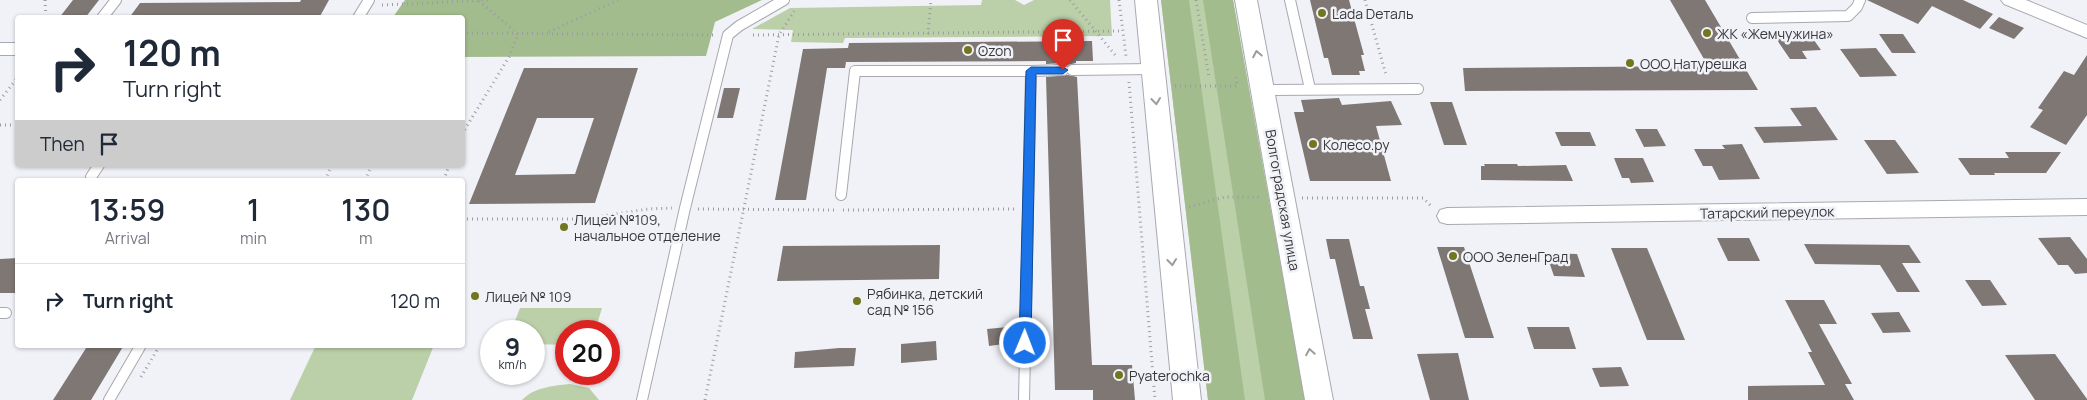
<!DOCTYPE html>
<html lang="en">
<head>
<meta charset="utf-8">
<style>
	body { margin:0; font-family:Manrope,sans-serif; background:#f6f6f7; color:#1f2937; height:100vh; display:flex; flex-direction:column; font-size:19px; white-space:nowrap }
	* { box-sizing:border-box; margin:0 }
	p { font-size:16px; color:#747a83 }
	.icon { flex:none; width:28px; height:28px; fill:none; stroke:currentColor; stroke-width:2; stroke-linecap:round; stroke-linejoin:round }
	.map { position:relative; flex:1; overflow:hidden }
	.side { position:absolute; left:15px; top:178px; width:450px; height:170px; display:flex; flex-direction:column; background:#fff; border-radius:5px; box-shadow:0 1px 4px #0004 }
	.side>* { flex:none }
	.hud { position:absolute; left:15px; top:15px; width:450px; height:152px; border-radius:5px; box-shadow:0 1px 4px #0004; background:#fff; color:#1f2937; overflow:hidden }
	.speed { position:absolute; left:480px; top:320px; display:flex; gap:10px; font-size:25px; font-weight:700; text-align:center }
	.speed>* { display:grid; place-content:center; width:65px; height:65px; border-radius:50%; background:#fff; box-shadow:0 1px 4px #0004; line-height:1 }
	.speed small { font-size:12px; font-weight:400 }
	.speed .limit { border:8px solid #d22; background:#fff; color:#111 }
	.pin { position:absolute; display:grid; place-items:center; width:42px; height:42px; color:#fff; margin:-51px -21px; border-radius:50% 50% 50% 0; rotate:-45deg; box-shadow:0 0 5px #0007 }
	.pin .icon { rotate:45deg }
	.me { position:absolute; width:55px; margin:-28px; rotate:1deg; stroke-linejoin:round; filter:drop-shadow(0 0 4px #0008) }
	.turn { display:flex; align-items:center; gap:18px; height:105px; padding:0 25px; font-size:22px }
	.turn .icon { width:65px; height:65px; stroke-width:2.5 }
	.turn b { display:block; font-size:35px; line-height:42px }
	.then { display:flex; align-items:center; height:48px; padding:0 25px; background:#0003; gap:10px; font-size:19px }
	.eta { display:flex; justify-content:space-evenly; align-items:center; height:85px; text-align:center }
	.eta b { font-size:30px; font-weight:600; line-height:35px }
	ul { padding:0; list-style:none }
	li { display:flex; align-items:center; gap:15px; height:75px; padding:0 25px; border-top:1px solid #e0e1e3 }
	li div { flex:1 }
	li b { display:block; font-size:19px }
	li em { font-style:normal }
	.map>svg:first-child { display:block }
	.green { fill:#bbcfa8 }
	.forest { fill:#a3bc8d }
	.building { fill:#7e7774; fill-rule:evenodd }
	.lines { fill:none; stroke-linecap:round; stroke-linejoin:round }
	.service-casing { stroke:#a8a9af; stroke-width:12 }
	.minor-casing { stroke:#a8a9af; stroke-width:2 }
	.tertiary-casing { stroke:#a8a9af; stroke-width:2 }
	.path { stroke:#9c9da2; stroke-width:3; stroke-dasharray:1 4; stroke-linecap:butt }
	.service { stroke:#fff; stroke-width:10 }
	.minor { fill:#fff; fill-rule:evenodd }
	.tertiary { fill:#fff; fill-rule:evenodd }
	.oneway { stroke:#9c9c9d }
	.route { fill:#1a73e8; stroke:#114b97 }
	.poi-dot { fill:#71761f; stroke:#f1f2f8; stroke-width:2 }
	.labels { text-anchor:middle; dominant-baseline:central; stroke-width:5; stroke-linejoin:round; paint-order:stroke }
	.poi-label { font-size:14px; fill:#38383b; stroke:#f1f2f8; text-anchor:start }
	.street-label { font-size:14px; fill:#38383b; stroke:#f1f2f8 }
</style>
</head>
<body>
<div class="map">
<svg width="2087" height="400" viewBox="0 0 2087 400">
	<rect width="100%" height="100%" fill="#f1f2f8"/>
	<!-- green -->
	<g class="green">
		<path d="M982 0H1015L1024 5 1034 0H1110L1112 36 845 38 843 43 791 42 793 30 752 29 790 8 981 5Z"/>
		<path d="M1161 0H1233L1305 400H1208Z"/>
		<path d="M520 308H602L595 331H566V345L534 344V331H511Z"/>
		<path d="M316 345H434L412 400H290Z"/>
		<path d="M570 384 589 388 599 400H522C535 387 552 386 570 384Z"/>
	</g>
	<!-- forest -->
	<g class="forest">
		<path d="M405 0H762L715 22 706 56 463 57 462 18 393 17Z"/>
		<path d="M1161 0H1189L1245 400H1208Z"/>
		<path d="M1203 0H1233L1305 400H1265Z"/>
	</g>
	<!-- building -->
	<g class="building">
		<path d="M73 0H99L85 18H59Z"/>
		<path d="M301 0H329L319 18H129L140 3 300 2Z"/>
		<path d="M1310 0H1349L1364 55H1361L1365 71H1359L1360 75H1332L1328 58H1324Z"/>
		<path d="M1670 0H1705L1758 90 1465 91 1463 68 1708 66Z"/>
		<path d="M1867 0H1963L1993 14 1980 29 1932 6 1918 24Z"/>
		<path d="M1999 17 2024 28 2014 39 1989 28Z"/>
		<path d="M1879 34H1903L1916 53H1892Z"/>
		<path d="M1800 36H1811L1821 50 1802 51 1807 59H1790L1775 37Z"/>
		<path d="M1092 41 1093 61H1076V63L1067 65 1063 63 1046 64V61L846 62 845 68H827L806 200H775L803 49 848 48 849 43Z"/>
		<path d="M1876 48 1897 76 1860 77 1840 49Z"/>
		<path d="M2087 55V115L2066 145 2030 127 2043 110 2038 108 2064 71 2074 75Z"/>
		<path d="M524 68H638L595 203 469 204ZM537 118H594L575 174 515 175Z"/>
		<path d="M1068 75 1077 77 1092 365H1132L1135 400H1093V390H1055L1046 77Z"/>
		<path d="M724 88H740L733 118H717Z"/>
		<path d="M1339 98 1342 105 1391 101 1402 125 1376 126 1391 181H1310L1294 112H1304L1301 100Z"/>
		<path d="M1430 102H1452L1467 145H1444Z"/>
		<path d="M1816 107 1838 140 1764 143 1754 127 1802 126 1790 108Z"/>
		<path d="M1635 129H1657L1666 146 1644 147Z"/>
		<path d="M1555 132H1590L1596 146H1561Z"/>
		<path d="M1864 140H1895L1919 173 1887 174Z"/>
		<path d="M1742 144 1760 179 1719 180 1712 166H1703L1694 149H1725L1722 145Z"/>
		<path d="M2005 152H2061L2046 173H1994L1995 175H1970L1958 158H2009Z"/>
		<path d="M1614 158H1643L1654 182 1631 183 1629 178H1622Z"/>
		<path d="M1484 164H1517L1518 166 1566 165 1573 181 1481 180V166H1485Z"/>
		<path d="M2070 237 2087 259V273L2075 274 2068 265H2058L2038 238Z"/>
		<path d="M1717 238H1749L1760 261H1728Z"/>
		<path d="M1326 239H1349L1360 286H1364L1370 309H1365L1373 339H1353L1335 259H1330Z"/>
		<path d="M1804 244 1909 245 1921 263H1902L1920 292H1897L1880 265 1815 264Z"/>
		<path d="M940 245 939 279 777 281 783 246Z"/>
		<path d="M1437 247H1464L1494 338H1465Z"/>
		<path d="M1611 248H1647L1685 340H1647Z"/>
		<path d="M1546 253 1577 254 1585 277 1554 276Z"/>
		<path d="M18 258V293H0V259Z"/>
		<path d="M1965 280H1990L2007 305 1982 306Z"/>
		<path d="M1785 300H1824L1837 324H1819L1852 384H1845L1854 400H1748V386L1825 385 1808 352H1812Z"/>
		<path d="M1899 312 1911 332 1883 333 1871 313Z"/>
		<path d="M1008 327 1011 343 989 346 987 329Z"/>
		<path d="M1527 327H1569L1576 349H1534Z"/>
		<path d="M936 341 937 360 901 363V344Z"/>
		<path d="M88 345H124L91 400H53Z"/>
		<path d="M839 348H856L854 366 794 368 795 352Z"/>
		<path d="M1458 353 1469 400H1430L1417 354Z"/>
		<path d="M2055 354 2087 399V400H2035L2005 355Z"/>
		<path d="M1621 367 1629 386 1600 387 1592 368Z"/>
	</g>
	<g class="lines">
		<!-- service casing -->
		<g class="service-casing">
			<g id="service">
				<path d="M1290 0 1310 89"/>
				<path d="M102 18 116 0"/>
				<path d="M358 18 369 0"/>
				<path d="M1752 18 1848 16 1857 7 1860 0"/>
				<path d="M1072 70 1152 69"/>
				<path d="M1031 71 1063 70"/>
				<path d="M1264 90 1418 89"/>
				<path d="M91 177 99 165"/>
				<path d="M841 195 855 71H1031L1024 400"/>
				<path d="M0 313H6"/>
				<path d="M109 400 141 345"/>
				<path d="M642 400 685 208 728 35 739 26 784 0"/>
			</g>
		</g>
		<!-- minor casing -->
		<g class="minor-casing">
			<g id="minor">
				<path d="M2001 0H2026L2087 25V38L2004 4Z"/>
				<rect x="0" y="43" width="18" height="12"/>
				<path d="M2087 199V215L1447 224 1440 222 1437 216 1440 210 1447 208Z"/>
			</g>
		</g>
		<!-- tertiary casing -->
		<g class="tertiary-casing">
			<g id="tertiary">
				<path d="M1135 0H1157L1201 400H1173Z"/>
				<path d="M1235 0H1257L1333 400H1305Z"/>
			</g>
		</g>
		<!-- path -->
		<g class="path">
			<path d="M45 0 46 18"/>
			<path d="M1070 0 1116 56"/>
			<path d="M1119 0 1126 56"/>
			<path d="M1196 0 1209 77"/>
			<path d="M1365 0 1386 75"/>
			<path d="M382 5 491 0"/>
			<path d="M549 32 618 0"/>
			<path d="M462 33 714 35"/>
			<path d="M928 34 931 0"/>
			<path d="M753 35 1122 31"/>
			<path d="M1129 82 1155 400"/>
			<path d="M1175 86H1237L1236 76"/>
			<path d="M0 100 18 77"/>
			<path d="M0 125H18"/>
			<path d="M462 134 509 57 518 34 478 0"/>
			<path d="M325 180 332 165"/>
			<path d="M365 180 372 165"/>
			<path d="M444 180 449 165"/>
			<path d="M1302 198H1423L1432 207"/>
			<path d="M1189 207 1225 197H1261"/>
			<path d="M698 209 837 210"/>
			<path d="M843 210 1014 209"/>
			<path d="M462 219H583L648 209 672 208"/>
			<path d="M141 377 160 345"/>
			<path d="M705 400 779 35 794 11"/>
		</g>
		<!-- service -->
		<use href="#service" class="service"/>
		<!-- minor -->
		<use href="#minor" class="minor"/>
		<!-- tertiary -->
		<use href="#tertiary" class="tertiary"/>
	</g>
	<!-- one-way arrows -->
	<defs><path id="oneway-chevron" d="M-2-3.5L2.5 0L-2 3.5" fill="none" stroke-width="1.6" stroke-linecap="round" stroke-linejoin="round" transform="scale(1.25)"/></defs>
	<g class="oneway">
		<use href="#oneway-chevron" transform="translate(1257 54) rotate(-101)"/>
		<use href="#oneway-chevron" transform="translate(1156 101) rotate(84)"/>
		<use href="#oneway-chevron" transform="translate(1172 262) rotate(84)"/>
		<use href="#oneway-chevron" transform="translate(1310 352) rotate(-100)"/>
	</g>
	<!-- route -->
	<path class="route" d="M1031 67H1063L1068 70 1063 74H1036L1031 343 1030 346 1025 348 1021 346 1019 343 1026 71Z"/>
	<!-- markers -->
	<g class="poi-dot">
		<circle cx="1322" cy="13" r="5"/>
		<circle cx="1707" cy="33" r="5"/>
		<circle cx="968" cy="50" r="5"/>
		<circle cx="1630" cy="63" r="5"/>
		<circle cx="1313" cy="144" r="5"/>
		<circle cx="564" cy="227" r="5"/>
		<circle cx="1453" cy="256" r="5"/>
		<circle cx="475" cy="296" r="5"/>
		<circle cx="857" cy="301" r="5"/>
		<circle cx="1119" cy="375" r="5"/>
	</g>
	<g class="labels">
		<!-- poi labels -->
		<g class="poi-label">
			<text x="1332" y="13">Lada Dеталь</text>
			<text x="1717" y="33">ЖК «Жемчужина»</text>
			<text x="978" y="50">Ozon</text>
			<text x="1640" y="63">ООО Натурешка</text>
			<text x="1323" y="144">Колесо.ру</text>
			<text x="574" y="219">Лицей №109,<tspan x="574" dy="16">начальное отделение</tspan></text>
			<text x="1463" y="256">ООО ЗеленГрад</text>
			<text x="867" y="293">Рябинка, детский<tspan x="867" dy="16">сад № 156</tspan></text>
			<text x="485" y="296">Лицей № 109</text>
			<text x="1129" y="375">Pyaterochka</text>
		</g>
		<!-- street labels -->
		<g class="street-label">
			<text transform="translate(1283 200) rotate(80)">Волгоградская улица</text>
			<text transform="translate(1767 212) rotate(-1)">Татарский переулок</text>
		</g>
	</g>
</svg>
<div class="speed"><div>9<small>km/h</small></div><div class="limit">20</div></div>
<div class="pin" style="left:1063px;top:70px;background:#d93025"><svg class="icon" aria-label="arrive" viewBox="0 0 24 24"><path d="M6 21V4h12l-3 4 3 4H6"/></svg></div>
<svg class="me" style="left:1025px;top:343px" viewBox="-20 -20 40 40"><circle r="17" fill="#1a73e8" stroke="#fff" stroke-width="3"/><path d="M0-11L8 9 0 5-8 9z" fill="#fff"/></svg>
<div class="hud">
<div class="turn"><svg class="icon" aria-label="right" viewBox="0 0 24 24"><path d="M7 20v-9h11M14 6l5 5-5 5"/></svg><div><b>120 m</b>Turn right</div></div>
<div class="then">Then<svg class="icon" aria-label="arrive" viewBox="0 0 24 24"><path d="M6 21V4h12l-3 4 3 4H6"/></svg></div>
</div>
<section class="side">
<div class="eta">
<div><b>13:59</b><p>Arrival</p></div>
<div><b>1</b><p>min</p></div>
<div><b>130</b><p>m</p></div>
</div>
<ul>
<li><svg class="icon" aria-label="right" viewBox="0 0 24 24"><path d="M7 20v-9h11M14 6l5 5-5 5"/></svg><div><b>Turn right</b></div><em>120 m</em></li>
</ul>
</section>
</div>
</body>
</html>
